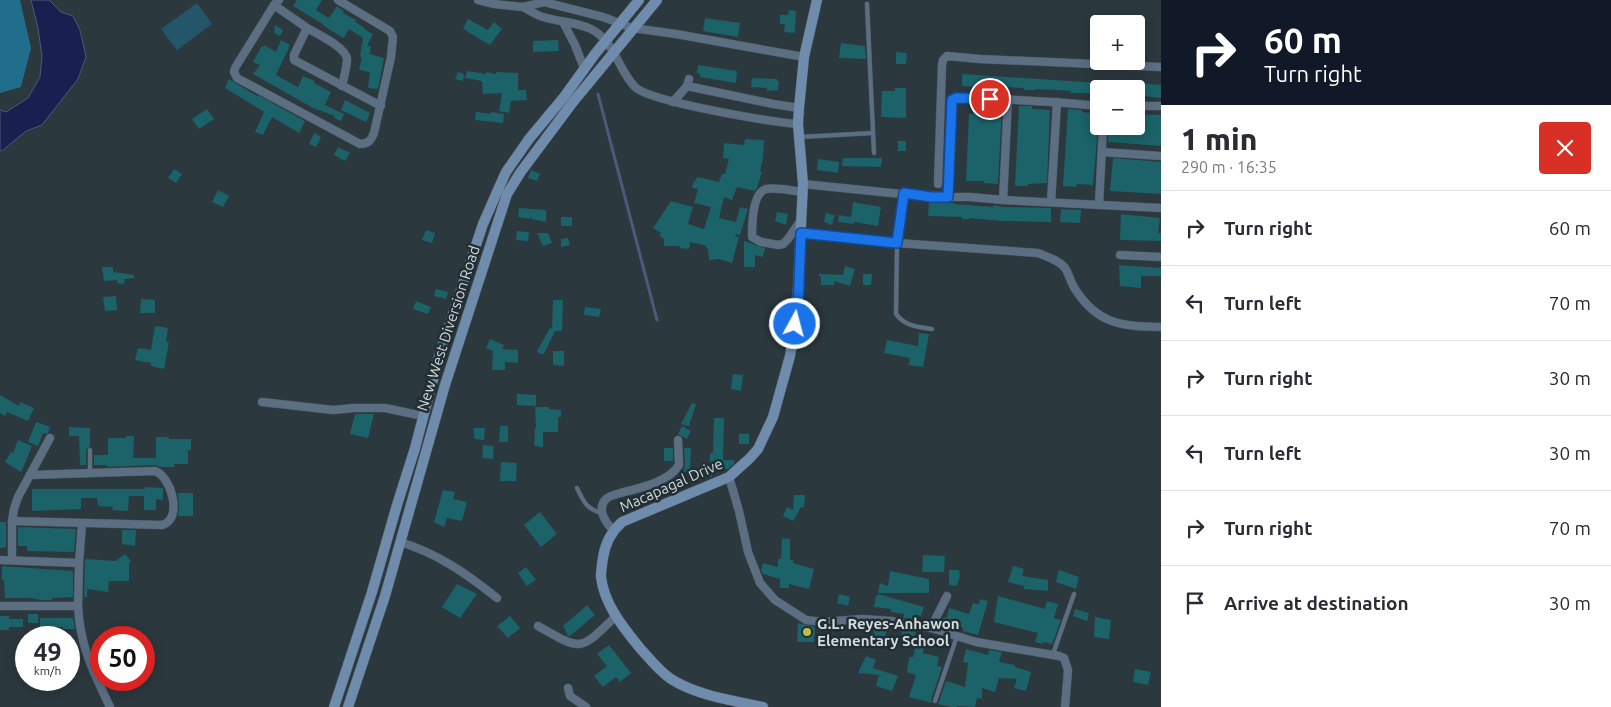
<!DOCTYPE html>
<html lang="en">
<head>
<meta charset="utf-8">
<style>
	body { margin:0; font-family:Ubuntu,sans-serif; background:#f7f7f7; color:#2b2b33; height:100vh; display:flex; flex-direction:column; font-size:19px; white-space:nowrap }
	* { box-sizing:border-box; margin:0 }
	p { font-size:16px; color:#7c7c81 }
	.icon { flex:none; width:28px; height:28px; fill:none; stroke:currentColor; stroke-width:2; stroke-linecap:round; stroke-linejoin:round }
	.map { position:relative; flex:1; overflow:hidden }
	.drawer { display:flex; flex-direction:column; background:#fff; width:450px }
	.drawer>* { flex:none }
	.top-card { background:#111827; color:#fff; overflow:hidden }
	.controls { position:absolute; left:1090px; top:15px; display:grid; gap:10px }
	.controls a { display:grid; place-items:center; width:55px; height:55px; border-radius:5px; background:#fff; box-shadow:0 2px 12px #0003; font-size:25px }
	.speed { position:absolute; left:15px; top:626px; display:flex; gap:10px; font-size:25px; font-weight:700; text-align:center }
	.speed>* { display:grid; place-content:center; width:65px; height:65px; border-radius:50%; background:#fff; box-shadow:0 2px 12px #0003; line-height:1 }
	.speed small { font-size:12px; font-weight:400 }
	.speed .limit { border:8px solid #d22; background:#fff; color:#111 }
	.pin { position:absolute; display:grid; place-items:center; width:42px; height:42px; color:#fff; margin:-21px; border:2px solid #fff; border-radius:50%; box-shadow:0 1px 5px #0007 }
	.me { position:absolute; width:55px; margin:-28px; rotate:7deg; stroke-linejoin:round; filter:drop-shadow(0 0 4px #0008) }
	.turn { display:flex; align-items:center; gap:18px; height:105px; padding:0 20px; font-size:22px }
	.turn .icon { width:65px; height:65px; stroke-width:2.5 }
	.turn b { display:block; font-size:35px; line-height:42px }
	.round { display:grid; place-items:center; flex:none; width:52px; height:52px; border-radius:5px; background:#f7f7f7 }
	.head { display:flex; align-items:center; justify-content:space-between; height:85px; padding:0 20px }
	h1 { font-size:30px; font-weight:800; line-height:38px }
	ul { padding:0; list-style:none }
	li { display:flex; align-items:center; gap:15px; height:75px; padding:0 20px; border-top:1px solid #e1e1e2 }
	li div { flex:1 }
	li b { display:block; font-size:19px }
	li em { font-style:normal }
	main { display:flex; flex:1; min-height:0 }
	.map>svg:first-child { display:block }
	.green { fill:#23566a }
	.forest { fill:#206e8b }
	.water { fill:#191f4e; stroke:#51577a }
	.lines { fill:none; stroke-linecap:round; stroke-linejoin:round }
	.stream { stroke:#51577a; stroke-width:3 }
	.building { fill:#1b6269 }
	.lane-casing { stroke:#49555b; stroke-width:5 }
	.street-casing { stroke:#49555b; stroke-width:9 }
	.secondary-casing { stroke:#49555b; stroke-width:11 }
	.lane { stroke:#5b6e82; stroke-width:4 }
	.street { stroke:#5b6e82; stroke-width:8 }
	.secondary { stroke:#6f8cac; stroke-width:10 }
	.route-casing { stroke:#114b97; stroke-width:12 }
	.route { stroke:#1a73e8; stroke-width:9 }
	.poi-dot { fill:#bac045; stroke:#212e33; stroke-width:2 }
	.labels { text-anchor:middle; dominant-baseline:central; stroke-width:5; stroke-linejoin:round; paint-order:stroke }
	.street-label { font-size:15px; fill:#d3dbdf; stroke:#212e33 }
	.poi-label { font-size:15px; font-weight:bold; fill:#d3dbdf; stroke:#212e33; text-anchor:start }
</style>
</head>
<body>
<main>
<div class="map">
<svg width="1161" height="707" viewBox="0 0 1161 707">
	<rect width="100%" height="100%" fill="#2b383e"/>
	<!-- green -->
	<path class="green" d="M197 3 212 24 177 50 161 29Z"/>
	<!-- forest -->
	<path class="forest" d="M0 0H20L31 48 21 87 0 93Z"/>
	<!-- water -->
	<path class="water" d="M31 0H49L61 12 73 16 80 30 86 57 78 79 42 125 26 131 2 151 0 150V110L6 112 28 98 40 77 42 56 38 28Z"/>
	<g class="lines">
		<!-- stream -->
		<path class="stream" d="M598 94 657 320"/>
	</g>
	<!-- building -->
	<g class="building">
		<path d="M297 0H322L316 10 329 18 337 6 344 11 343 13 356 20 355 22 365 28 364 29 373 34 367 46H371L370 54 384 58 378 89 368 88 370 72 359 70 362 57H360L363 38 349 29 344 38 333 32 323 25V24L293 6Z"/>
		<path d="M789 10 796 11 795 33 784 32 785 24H780V15H788Z"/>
		<path d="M705 18 740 23 738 37 703 31Z"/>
		<path d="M468 19 488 30 494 22 502 29 490 45 463 29Z"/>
		<path d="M275 25 283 30 280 36 274 33Z"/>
		<path d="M281 40 290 45 288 48H289L276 75 298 87 303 76 315 81 314 83 331 92 325 105 344 114 341 121 334 118 335 116 313 108 253 74 260 65 253 62 261 47H263L264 45 276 52Z"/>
		<path d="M558 40 559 51 533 52V41Z"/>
		<path d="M841 43 865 46 866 59 839 58Z"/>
		<path d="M896 52 907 53 906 64H896Z"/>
		<path d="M698 65 737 71 736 83 700 77V74L697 73Z"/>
		<path d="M467 71 486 74V72L496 74V72L518 73V90H526L527 100 511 101 509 113 499 111 502 93 483 94 482 81 465 78Z"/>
		<path d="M458 72 464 74 463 81 455 79Z"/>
		<path d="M962 74 1099 83V93H1070L1071 91 1056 90 1035 89V90H1024V88L1005 87V88H988V93H975V87L962 86Z"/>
		<path d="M752 78 777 79V81H779L778 90 767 91V88L751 87Z"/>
		<path d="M229 79 257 96 258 95 305 121 299 133 272 117 263 135 255 132 264 112 225 88Z"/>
		<path d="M1136 83 1161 85V98L1136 95Z"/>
		<path d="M895 88H906V118L881 117 882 91H895Z"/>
		<path d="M345 100 370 113 366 122 341 110Z"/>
		<path d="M974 104 1002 107 998 184 984 183V181H966L969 114H973Z"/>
		<path d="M1019 106H1032V109L1050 110 1047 183 1028 184V186H1015Z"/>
		<path d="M207 109 214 119 199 129 192 119Z"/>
		<path d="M1068 109 1082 110V112L1099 114 1093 185 1077 184 1076 187 1063 186Z"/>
		<path d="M476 112 491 114V112L504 114 503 123 475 120Z"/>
		<path d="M1136 114 1161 115V146L1108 142V131L1129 132V126H1136Z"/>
		<path d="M314 133 321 137 316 147 309 144Z"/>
		<path d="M745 139 764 140 763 158 760 171 762 172 757 188 755 191 737 187 732 200 724 197 719 218 736 222 740 207 748 209 740 235 736 234 735 236 739 237 732 263 719 259 709 260 708 249 706 248 707 246 690 242 689 249 679 248 680 246H664V239L659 235 661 233 653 228 671 201 693 207 688 224 704 229 711 207 694 203 698 189 692 188 694 181H696L697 177 719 182 722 174H725L729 159 723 158 724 143 744 145Z"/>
		<rect x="898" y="141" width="8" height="10"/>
		<path d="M338 147 350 153 345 161 334 155Z"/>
		<path d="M843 158H882L881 167 842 166Z"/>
		<path d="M1113 158 1161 162V194L1110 191Z"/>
		<path d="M818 159 839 162 838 173 817 170Z"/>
		<path d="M174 169 182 174 176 183 168 178Z"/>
		<path d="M531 170 540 174 537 181 528 178Z"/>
		<path d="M218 190 229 196 223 207 212 202Z"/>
		<path d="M853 202 881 207 878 226 854 222V224L838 222 839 215 851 217Z"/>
		<path d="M929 203H954V204L993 207 994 205 1003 207 1051 208V222L1002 221 970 218V219H962V217L928 216Z"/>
		<path d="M519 208 546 210V222L532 219 530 216V219L518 217Z"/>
		<path d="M1061 209 1081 210 1080 223 1060 222Z"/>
		<path d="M777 212 788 214 786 225 775 221Z"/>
		<path d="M826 213 835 215 832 225 824 222Z"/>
		<path d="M1121 214 1160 218 1158 233H1161V241L1120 240Z"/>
		<rect x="561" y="217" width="11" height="9"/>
		<path d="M426 230 435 233 432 243 422 240Z"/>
		<path d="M517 231 529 232 528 241 516 240Z"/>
		<path d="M537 233H548L552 243 543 246Z"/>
		<path d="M568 238 570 245 561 247V239Z"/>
		<path d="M744 241 765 248 763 257 755 255V267H744Z"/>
		<path d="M1119 265 1161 268V276H1141V288L1120 286Z"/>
		<path d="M845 266 855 269 850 286 834 281V285H821V277L819 276V274L843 275Z"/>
		<path d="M102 267H113V272L134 275V278L125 279 124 284 117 283V280L104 281Z"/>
		<path d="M863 274H872L871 285H863Z"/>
		<path d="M436 289 448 292 446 299 434 296Z"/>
		<path d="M116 296 117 310 105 311 103 297Z"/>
		<path d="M141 299 155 300V313H140Z"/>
		<path d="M553 300H563L562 331H555L544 354H540L537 351 550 328 552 329Z"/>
		<path d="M416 301 431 307 428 314 413 309Z"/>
		<path d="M585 307 601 309 599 317 584 315Z"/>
		<path d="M155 326 168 328 166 342H169L164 369 151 366V363L135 360 138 348 151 350Z"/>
		<path d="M919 333 929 334 923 367 909 365 910 358 884 353 887 340 918 346Z"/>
		<path d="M490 339 504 345 502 349 518 350V363L505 362V370H492L493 351 486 348Z"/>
		<path d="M553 351H564V366L553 365Z"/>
		<path d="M733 374 743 375 741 391 731 389Z"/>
		<path d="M517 394 536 395V406L517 405Z"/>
		<path d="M0 395 19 406 20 402 34 408 28 421 7 412 5 416 0 413Z"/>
		<path d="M692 403 696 404 689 426 681 424Z"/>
		<path d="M535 407H549V409L561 410V417H558V432H543V447L534 446 535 428H536Z"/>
		<path d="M355 414H374L368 438 350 434Z"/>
		<path d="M714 418H724L723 460H734V464L728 469H712V477H702V466H710V453H713Z"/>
		<path d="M36 422 50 427 48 433 46 434 43 433 38 446 28 442Z"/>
		<path d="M500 426H508V442H499Z"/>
		<path d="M682 426 691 431 687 439 678 434Z"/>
		<path d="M69 427 90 428V446L86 450V465H80L79 436H69Z"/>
		<path d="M473 428H485L484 440 475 439Z"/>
		<rect x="739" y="434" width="10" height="10"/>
		<path d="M126 436H134L133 458H156V437H169V439H191V450H188V464H174V467H161L155 465 107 467V465H94V455H108V438H126Z"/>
		<path d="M18 440 32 446 26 461 21 472 5 462 11 452 13 453Z"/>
		<path d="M483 445 494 446 493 459 482 458Z"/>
		<rect x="664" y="448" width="9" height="13"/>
		<path d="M684 448H691L690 472H683L685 465Z"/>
		<path d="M501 462 517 463 516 481H500Z"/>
		<path d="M145 487 163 488V500L156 499V510H144V496H129L128 511 112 510 113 507 98 506 97 498H81V509L32 511V489H145Z"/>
		<path d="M443 490 455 492 453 499 467 502 462 521 447 518 444 527 434 522Z"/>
		<path d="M178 493H193V516H178L179 507Z"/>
		<path d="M794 495H805L804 507H801L793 521 783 516 787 507 793 510Z"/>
		<path d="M540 512 557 534 541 547 524 525Z"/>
		<path d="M0 522H6V547L0 548Z"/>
		<path d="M18 527 76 529 74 552 27 551V546H18Z"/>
		<path d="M122 530H136L135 546 122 544Z"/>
		<path d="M782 538 790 539V560H793V563L814 569 809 589 789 584V588H780V579L763 574 761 570 763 563 778 567V559H781Z"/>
		<path d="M125 554 131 561 129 563V581H109L108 592 87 589V597H84L85 559 116 561Z"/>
		<path d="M923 555 945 556 944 572H922Z"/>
		<path d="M2 566 73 571V597L52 598V600H41L30 598H5L4 580H2Z"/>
		<path d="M1013 566 1024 569 1022 576 1048 580V591L1024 589V586L1008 582Z"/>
		<path d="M526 567 536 580 527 586 518 573Z"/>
		<path d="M949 570H959L960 576 957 586 949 585Z"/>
		<path d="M1059 570 1079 577 1076 589 1056 582Z"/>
		<path d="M890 571 929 579V593H878L880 583 888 586Z"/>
		<path d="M457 584 477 594 460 618 442 607Z"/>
		<path d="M839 594 850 597 848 606 837 603Z"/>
		<path d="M878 594 924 607 921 616 917 615V620L904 618V614L891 612V609L874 607 876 596H877Z"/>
		<path d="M998 596 1045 609 1047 601 1058 604 1054 618 1061 620 1052 644 1043 642V644L1035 642 1038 633 994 622Z"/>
		<path d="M980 599 988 601 978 635 963 631V628L941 621 943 618 947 617 949 608 969 614 973 603 979 604Z"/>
		<path d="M587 605 595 615 570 636H568L563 626Z"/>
		<path d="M1075 609 1089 613 1087 621 1073 616Z"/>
		<rect x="28" y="614" width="10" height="9"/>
		<path d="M0 616H9V619H23V627H9V630H0Z"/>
		<path d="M510 616 520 628 508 638 497 626Z"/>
		<path d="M1095 617 1111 620 1109 639 1094 637Z"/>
		<path d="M40 618H73L75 629H63V627H40Z"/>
		<path d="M798 623 815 627 814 642H797Z"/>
		<path d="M873 625 886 626V636L874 637Z"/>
		<path d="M902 629 916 631 914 640 901 639Z"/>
		<path d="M827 636H842V648L826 647Z"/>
		<path d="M916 644 924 646 923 653 939 657 937 666 942 667 931 700 932 703 909 697 916 675 907 672 909 657H913Z"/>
		<path d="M609 645 631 673 620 682 616 677 603 687 594 676 607 666 597 654Z"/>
		<path d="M966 649 988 655 989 650 1002 652 999 662 1015 665V667L1031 672 1026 691 1014 688 1017 679 999 678 995 692 982 688V699L977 698 975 707 957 706V707H951L938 704 946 681 965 687 968 663 963 662Z"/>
		<path d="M866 656 876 660 873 668 898 676 892 691 876 686 879 675 858 673Z"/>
		<path d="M1135 669 1151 672 1148 685 1133 682Z"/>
	</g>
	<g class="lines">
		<!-- lane casing -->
		<g class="lane-casing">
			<g id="lane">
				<path d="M867 4 874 153"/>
				<path d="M800 137 873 133"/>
				<path d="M897 243 896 314C905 326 917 327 932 329"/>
				<path d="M90 450V473"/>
				<path d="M577 488C584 503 586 508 603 514"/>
				<path d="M1053 654 1074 594"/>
				<path d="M935 701 957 636"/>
			</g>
		</g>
		<!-- street casing -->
		<g class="street-casing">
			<g id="street">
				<path d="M279 0 274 5 235 68 234 72 237 78 360 144C369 144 371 140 374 133L391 57 393 37 390 31 338 0"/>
				<path d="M478 0 494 4 523 7 544 2 603 17 632 28 676 34 804 57"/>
				<path d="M274 5 307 28 294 55V60L381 106"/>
				<path d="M523 7C529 10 536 15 543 17 559 22 577 22 591 29 615 41 618 70 635 87 650 102 772 122 798 124"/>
				<path d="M563 22 575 45 584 68"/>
				<path d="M307 28C317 34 346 47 347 59 347 67 344 77 342 86"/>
				<path d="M687 86 773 104 799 108"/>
				<path d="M673 102 687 86 689 79"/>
				<path d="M1136 106H1161"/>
				<path d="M1102 152 1161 156"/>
				<path d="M803 184 931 197H970L1003 200 1161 208"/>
				<path d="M938 184 942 65 943 60 947 56 980 59 1161 67"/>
				<path d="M948 197 952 100 956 98C1004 99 1051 101 1099 106"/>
				<path d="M1003 200 1008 99"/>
				<path d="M1051 202 1057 102"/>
				<path d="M1099 205 1103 126"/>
				<path d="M801 220 788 239 783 244 779 245 761 242 752 237C752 226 752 193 766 189 777 187 792 191 803 192"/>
				<path d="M801 233 897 243 1038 253C1047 257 1059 260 1065 268 1069 274 1071 283 1075 289 1098 325 1122 326 1161 327"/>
				<path d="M897 243 904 193"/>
				<path d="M1120 255 1161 257"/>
				<path d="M262 402 333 410 354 408H385L423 416"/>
				<path d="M729 477 739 511 748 552 760 583 775 600 806 620 823 622 862 619 891 621 931 628 976 642 1059 656 1064 658 1068 670 1065 707"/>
				<path d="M12 521 162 525C183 520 172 477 155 471L30 475"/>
				<path d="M613 530C606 523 596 509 606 499 610 495 618 494 624 492 641 488 670 481 679 465L678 440"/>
				<path d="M400 542C437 553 467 574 497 598"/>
				<path d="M0 560 79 563 78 606H0"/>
				<path d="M12 560V521L14 509 18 497 50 438"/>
				<path d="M79 563 82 524"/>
				<path d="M78 606C80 647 93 671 110 707"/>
				<path d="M538 626C582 651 579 652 616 616"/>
				<path d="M931 628 947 596"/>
				<path d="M568 688 570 696 586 707"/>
			</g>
		</g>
		<!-- secondary casing -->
		<g class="secondary-casing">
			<g id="secondary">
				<path d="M334 707 372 592 397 505 415 448 440 353 483 224 501 183 506 172 529 139 564 97 595 54 639 0"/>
				<path d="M348 707 385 596 445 385 507 194 520 173 573 102 657 0"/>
				<path d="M763 707C732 700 698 696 671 679 659 671 649 658 639 647 623 627 604 604 601 577 601 571 602 564 603 558 605 543 611 532 622 522L729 477 750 458 758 449 773 417 790 356 797 308 803 184 798 124 799 108 804 57 817 0"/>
			</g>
		</g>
		<!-- lane -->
		<use href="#lane" class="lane"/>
		<!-- street -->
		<use href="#street" class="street"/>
		<!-- secondary -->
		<use href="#secondary" class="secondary"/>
	</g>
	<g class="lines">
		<!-- route casing -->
		<g class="route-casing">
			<path id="route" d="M795 324 798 308 801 233 897 243 904 193 931 197H948L952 100 956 98 990 99"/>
		</g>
		<!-- route -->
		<use href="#route" class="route"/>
	</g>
	<!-- markers -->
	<circle class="poi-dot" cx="807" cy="632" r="5"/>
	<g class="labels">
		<!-- street labels -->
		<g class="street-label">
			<text transform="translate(448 328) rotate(-72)">New West Diversion Road</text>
			<text transform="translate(671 485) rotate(-24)">Macapagal Drive</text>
		</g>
		<!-- poi labels -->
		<g class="poi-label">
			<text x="817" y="623">G.L. Reyes-Anhawon<tspan x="817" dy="17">Elementary School</tspan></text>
		</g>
	</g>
</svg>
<div class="controls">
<a>+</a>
<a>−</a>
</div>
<div class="speed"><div>49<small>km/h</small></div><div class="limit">50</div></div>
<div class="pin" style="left:990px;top:99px;background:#d93025"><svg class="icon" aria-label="arrive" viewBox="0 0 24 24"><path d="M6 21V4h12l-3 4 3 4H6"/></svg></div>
<svg class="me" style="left:795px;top:324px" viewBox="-20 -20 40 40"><circle r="17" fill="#1a73e8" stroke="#fff" stroke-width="3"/><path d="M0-11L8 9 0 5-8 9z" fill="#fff"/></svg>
</div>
<section class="drawer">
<div class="top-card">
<div class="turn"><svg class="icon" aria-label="right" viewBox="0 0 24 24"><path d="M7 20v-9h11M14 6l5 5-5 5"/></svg><div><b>60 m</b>Turn right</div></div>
</div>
<div class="head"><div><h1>1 min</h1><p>290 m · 16:35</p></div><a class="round" style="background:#d93025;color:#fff"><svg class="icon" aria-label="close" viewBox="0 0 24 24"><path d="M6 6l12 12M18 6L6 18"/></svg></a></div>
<ul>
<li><svg class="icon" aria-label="right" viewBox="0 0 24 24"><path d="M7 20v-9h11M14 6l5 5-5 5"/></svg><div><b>Turn right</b></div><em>60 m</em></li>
<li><svg class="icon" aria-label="left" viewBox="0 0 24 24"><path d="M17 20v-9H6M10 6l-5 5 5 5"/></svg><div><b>Turn left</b></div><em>70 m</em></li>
<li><svg class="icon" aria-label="right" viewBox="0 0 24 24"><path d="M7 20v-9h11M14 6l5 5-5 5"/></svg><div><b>Turn right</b></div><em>30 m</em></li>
<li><svg class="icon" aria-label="left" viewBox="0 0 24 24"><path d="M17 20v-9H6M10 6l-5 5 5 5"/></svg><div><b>Turn left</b></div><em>30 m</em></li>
<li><svg class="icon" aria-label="right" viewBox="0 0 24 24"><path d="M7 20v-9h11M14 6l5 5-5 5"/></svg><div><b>Turn right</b></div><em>70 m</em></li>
<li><svg class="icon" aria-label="arrive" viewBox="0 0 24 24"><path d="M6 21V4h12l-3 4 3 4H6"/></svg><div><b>Arrive at destination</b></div><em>30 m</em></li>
</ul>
</section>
</main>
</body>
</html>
